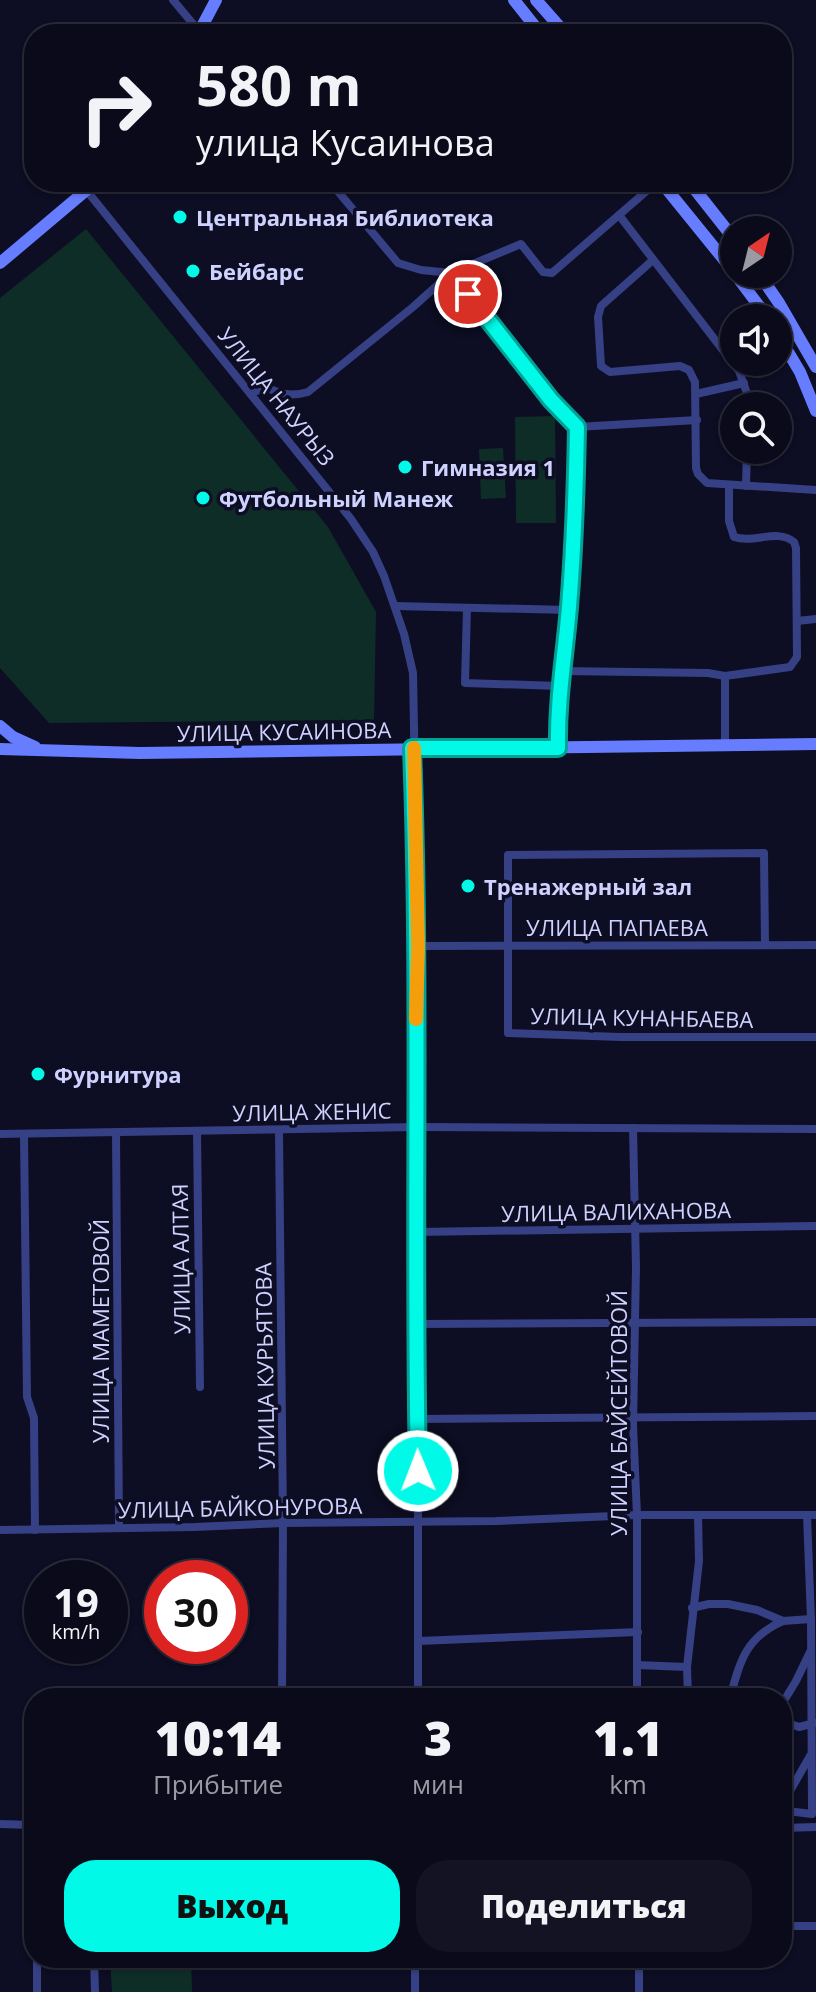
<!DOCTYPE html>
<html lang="ru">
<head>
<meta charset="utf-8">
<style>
	body { margin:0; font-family:"Open Sans",sans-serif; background:#131323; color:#f1f3f6; height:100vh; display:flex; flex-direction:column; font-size:30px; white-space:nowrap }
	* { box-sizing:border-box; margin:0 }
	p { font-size:26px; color:#999aa2 }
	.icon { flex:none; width:44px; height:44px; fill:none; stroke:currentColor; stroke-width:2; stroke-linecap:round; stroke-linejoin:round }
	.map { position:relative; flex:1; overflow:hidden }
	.panel { position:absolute; left:24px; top:1688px; width:768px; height:280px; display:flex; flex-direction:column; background:#0a0a1a; border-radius:32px; box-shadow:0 2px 6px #0004,0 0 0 2px #2a2b39 }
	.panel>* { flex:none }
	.banner { position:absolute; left:24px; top:24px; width:768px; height:168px; border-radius:32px; box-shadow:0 2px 6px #0004,0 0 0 2px #2a2b39; background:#0a0a1a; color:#f1f3f6; overflow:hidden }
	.needle { width:52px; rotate:35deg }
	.controls { position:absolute; left:720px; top:216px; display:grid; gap:16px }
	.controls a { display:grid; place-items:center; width:72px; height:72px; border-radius:50%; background:#0a0a1a; box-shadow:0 2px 6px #0004,0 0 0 2px #2a2b39; font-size:40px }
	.speed { position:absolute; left:24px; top:1560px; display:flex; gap:16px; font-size:40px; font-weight:700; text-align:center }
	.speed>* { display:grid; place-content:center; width:104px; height:104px; border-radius:50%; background:#0a0a1a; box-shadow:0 2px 6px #0004,0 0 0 2px #2a2b39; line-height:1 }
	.speed small { font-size:20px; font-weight:400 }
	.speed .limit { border:12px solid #d22; background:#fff; color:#111 }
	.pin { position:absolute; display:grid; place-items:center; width:68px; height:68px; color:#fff; margin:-34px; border:4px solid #fff; border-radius:50%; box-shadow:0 2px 8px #0007 }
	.me { position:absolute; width:88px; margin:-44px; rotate:359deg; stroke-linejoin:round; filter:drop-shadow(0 0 6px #0008) }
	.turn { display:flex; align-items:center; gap:28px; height:168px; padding:0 40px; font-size:36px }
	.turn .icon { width:104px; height:104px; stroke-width:2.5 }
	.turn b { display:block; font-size:56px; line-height:68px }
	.eta { display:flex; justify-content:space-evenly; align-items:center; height:136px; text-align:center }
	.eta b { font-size:48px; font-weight:800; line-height:56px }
	.action { display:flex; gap:16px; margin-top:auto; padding:16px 40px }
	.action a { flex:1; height:92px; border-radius:32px; background:#00fae7; color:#111; font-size:32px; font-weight:800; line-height:92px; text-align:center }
	.action a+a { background:#131323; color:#f1f3f6 }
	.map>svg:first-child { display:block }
	.green { fill:#0f2d27 }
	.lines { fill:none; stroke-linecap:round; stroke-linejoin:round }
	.street { stroke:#364084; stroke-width:8 }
	.secondary { stroke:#667dff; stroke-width:12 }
	.route-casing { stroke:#00a296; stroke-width:20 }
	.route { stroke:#00fae7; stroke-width:14 }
	.slow { stroke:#f59e0b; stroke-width:14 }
	.poi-dot { fill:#00fae7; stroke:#0d0d23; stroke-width:3 }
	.labels { text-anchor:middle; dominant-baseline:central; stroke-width:7; stroke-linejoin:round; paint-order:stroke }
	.poi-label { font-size:22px; font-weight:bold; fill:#cfd2ff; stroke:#0d0d23; text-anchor:start }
	.street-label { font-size:22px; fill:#cfd2ff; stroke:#0d0d23 }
</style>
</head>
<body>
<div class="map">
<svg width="816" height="1992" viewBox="0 0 816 1992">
	<rect width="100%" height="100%" fill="#0d0d23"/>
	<!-- green -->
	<g class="green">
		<path d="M86 229 328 527 376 612 374 720 49 723 0 668V298Z"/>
		<path d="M555 416 556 523H516L515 417Z"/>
		<path d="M503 448 506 498 481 499 479 449Z"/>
		<path d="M110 1958H191L192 1992H112Z"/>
	</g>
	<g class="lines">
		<!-- street -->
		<g class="street">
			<path d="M173 0 199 31"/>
			<path d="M330 182 398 263 421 270 451 273 551 400 577 427 574 538 569 610 559 686 558 748"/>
			<path d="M87 191 351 519 373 552 384 576 404 634 413 673 418 946 415 1063 418 1127V1698"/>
			<path d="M619 215 739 371 748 396V406"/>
			<path d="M653 260 601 306 598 317 601 366 610 372 680 366 689 370 695 382 696 468 698 474 707 483 816 490"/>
			<path d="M252 393 265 387C281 394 291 397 308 392L413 307 451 273 521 244 543 272 552 273 657 182"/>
			<path d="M696 394 744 383"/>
			<path d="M577 427 697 420"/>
			<path d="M746 486 747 450"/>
			<path d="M395 606 569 610"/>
			<path d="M467 608 465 683 559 686"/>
			<path d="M797 621 816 619"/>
			<path d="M561 671 708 673 725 676"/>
			<path d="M725 744V676L790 667 797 657 796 548 794 542C777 528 754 544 734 537L729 521V486"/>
			<path d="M765 945 764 853 508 855V1033L620 1037H816"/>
			<path d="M418 946 816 945"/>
			<path d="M633 1128 636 1268 633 1425 637 1515V1698"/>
			<path d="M279 1130 283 1523 282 1698"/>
			<path d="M197 1131 200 1387"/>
			<path d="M116 1132 119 1528"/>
			<path d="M0 1134 418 1127 816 1129"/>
			<path d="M24 1134 27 1397 34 1418 35 1530"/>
			<path d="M417 1232 816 1226"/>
			<path d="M417 1324 816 1322"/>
			<path d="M417 1419 816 1416"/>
			<path d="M807 1515 811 1619 812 1814 787 1811 790 1791 810 1756"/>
			<path d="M0 1530 195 1527 283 1523 496 1521 637 1515H816"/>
			<path d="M692 1608 709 1604H728L757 1610 783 1621 811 1619"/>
			<path d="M419 1641 638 1632"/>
			<path d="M637 1665 687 1667"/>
			<path d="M688 1698 687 1667 699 1561 698 1516"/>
			<path d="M730 1698C740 1661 746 1637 783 1621"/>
			<path d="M782 1704 796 1681 810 1652"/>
			<path d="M782 1721 799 1727 815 1723"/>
			<path d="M0 1824 34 1825"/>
			<path d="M782 1828 816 1827"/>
			<path d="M782 1926H816"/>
			<path d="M37 1958V1992"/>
			<path d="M94 1958 95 1992"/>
			<path d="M415 1992V1958"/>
			<path d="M639 1992V1958"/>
		</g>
		<!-- secondary -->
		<g class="secondary">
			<path d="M514 0 541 34"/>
			<path d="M536 0 566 34"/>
			<path d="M198 34 216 0"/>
			<path d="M661 182 734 272"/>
			<path d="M689 182 734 239"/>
			<path d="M0 263 96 182"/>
			<path d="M735 274 768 318"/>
			<path d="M759 274 779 303 816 367"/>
			<path d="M778 335 800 372 816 411"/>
			<path d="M0 726 13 737 35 747"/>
			<path d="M0 749 140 753 816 744"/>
		</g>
	</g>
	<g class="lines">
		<!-- route casing -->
		<g class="route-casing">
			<path id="route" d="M418 1471C413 1230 421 989 412 748H558C557 699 565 655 569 607 574 547 576 487 577 427L551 400 468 294"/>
		</g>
		<!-- route -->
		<use href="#route" class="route"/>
		<!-- slow -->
		<path class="slow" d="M414 748 418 946 416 1019"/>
	</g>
	<!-- markers -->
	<g class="poi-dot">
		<circle cx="180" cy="217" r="8"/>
		<circle cx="193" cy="271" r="8"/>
		<circle cx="405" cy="467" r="8"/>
		<circle cx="203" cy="498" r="8"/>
		<circle cx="468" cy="886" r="8"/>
		<circle cx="38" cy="1074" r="8"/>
	</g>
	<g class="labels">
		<!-- poi labels -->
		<g class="poi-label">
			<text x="196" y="217">Центральная Библиотека</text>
			<text x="209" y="271">Бейбарс</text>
			<text x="421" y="467">Гимназия 1</text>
			<text x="219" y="498">Футбольный Манеж</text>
			<text x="484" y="886">Тренажерный зал</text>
			<text x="54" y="1074">Фурнитура</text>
		</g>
		<!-- street labels -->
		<g class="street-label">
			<text transform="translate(277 396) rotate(51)">УЛИЦА НАУРЫЗ</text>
			<text transform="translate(284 731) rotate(-1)">УЛИЦА КУСАИНОВА</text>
			<text x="617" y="927">УЛИЦА ПАПАЕВА</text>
			<text transform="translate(642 1017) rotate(1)">УЛИЦА КУНАНБАЕВА</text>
			<text transform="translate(312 1111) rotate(-1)">УЛИЦА ЖЕНИС</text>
			<text transform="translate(616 1211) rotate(-1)">УЛИЦА ВАЛИХАНОВА</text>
			<text transform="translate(180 1259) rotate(-91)">УЛИЦА АЛТАЯ</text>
			<text transform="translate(100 1331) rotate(-90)">УЛИЦА МАМЕТОВОЙ</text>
			<text transform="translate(264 1366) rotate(-91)">УЛИЦА КУРЬЯТОВА</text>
			<text transform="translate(618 1413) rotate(-90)">УЛИЦА БАЙСЕЙТОВОЙ</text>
			<text transform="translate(240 1507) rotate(-1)">УЛИЦА БАЙКОНУРОВА</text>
		</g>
	</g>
</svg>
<div class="controls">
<a><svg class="needle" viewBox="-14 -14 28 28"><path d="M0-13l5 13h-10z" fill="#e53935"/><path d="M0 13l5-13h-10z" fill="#999aa2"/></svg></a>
<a><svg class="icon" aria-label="sound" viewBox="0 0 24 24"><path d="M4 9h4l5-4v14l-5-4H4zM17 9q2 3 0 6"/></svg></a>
<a><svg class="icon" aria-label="search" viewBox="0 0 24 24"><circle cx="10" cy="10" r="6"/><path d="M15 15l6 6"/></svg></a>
</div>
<div class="speed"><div>19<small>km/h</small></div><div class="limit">30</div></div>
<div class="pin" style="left:468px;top:294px;background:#d93025"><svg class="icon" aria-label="arrive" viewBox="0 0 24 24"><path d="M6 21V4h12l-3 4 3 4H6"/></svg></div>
<svg class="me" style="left:418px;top:1471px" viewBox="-20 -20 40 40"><circle r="17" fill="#00fae7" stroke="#fff" stroke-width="3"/><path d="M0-11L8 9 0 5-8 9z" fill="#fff"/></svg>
<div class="banner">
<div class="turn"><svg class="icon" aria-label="right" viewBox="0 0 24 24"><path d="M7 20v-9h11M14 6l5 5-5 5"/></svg><div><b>580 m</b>улица Кусаинова</div></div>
</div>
<section class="panel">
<div class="eta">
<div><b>10:14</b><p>Прибытие</p></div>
<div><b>3</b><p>мин</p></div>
<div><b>1.1</b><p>km</p></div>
</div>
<div class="action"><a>Выход</a><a>Поделиться</a></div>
</section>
</div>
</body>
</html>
